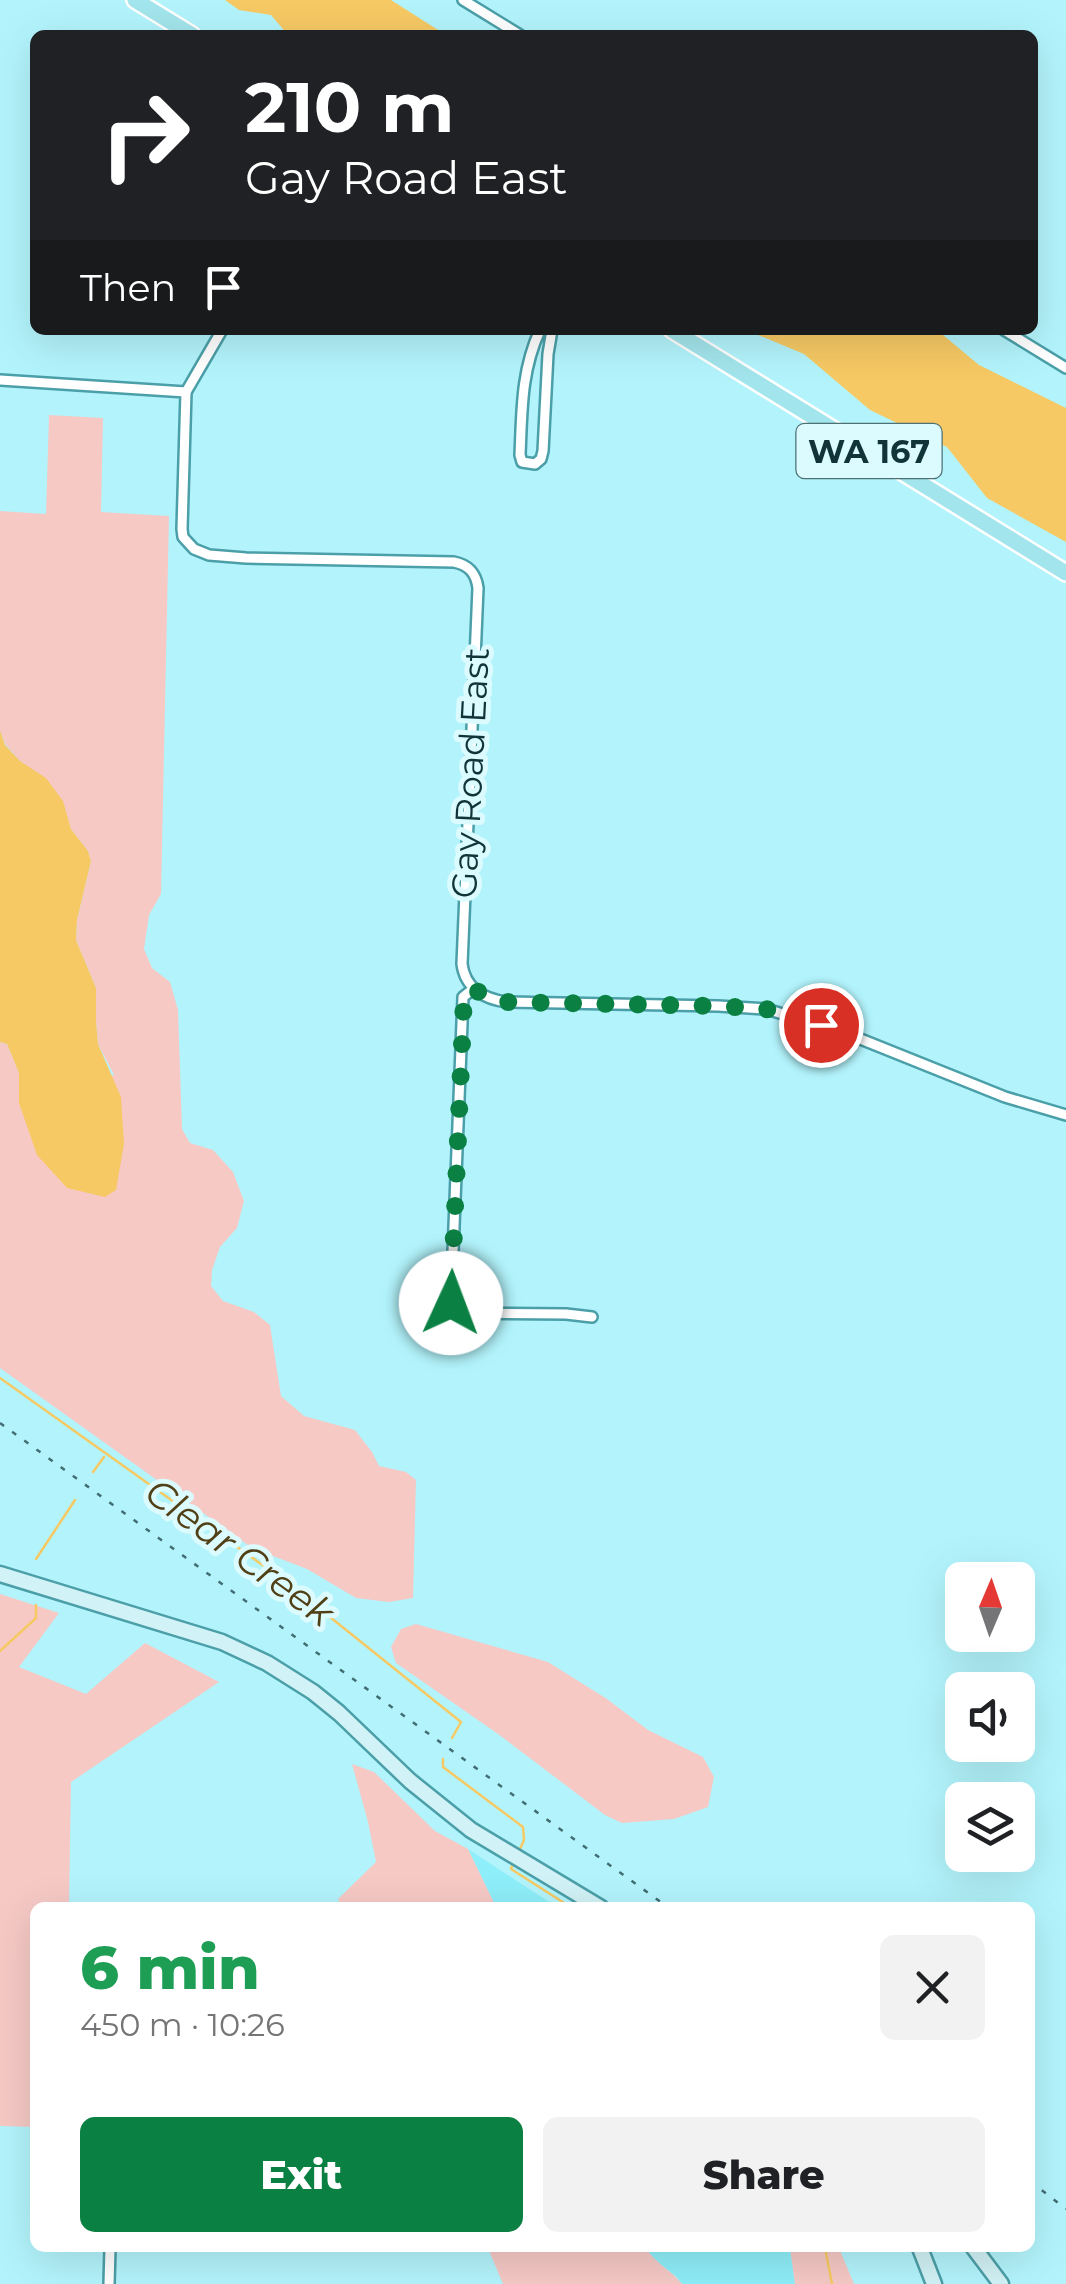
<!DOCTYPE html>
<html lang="en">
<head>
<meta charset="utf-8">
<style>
	body { margin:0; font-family:Montserrat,sans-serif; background:#f2f2f2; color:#202124; height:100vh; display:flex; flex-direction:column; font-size:38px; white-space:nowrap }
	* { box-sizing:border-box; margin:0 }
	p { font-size:32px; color:#757577 }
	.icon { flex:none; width:55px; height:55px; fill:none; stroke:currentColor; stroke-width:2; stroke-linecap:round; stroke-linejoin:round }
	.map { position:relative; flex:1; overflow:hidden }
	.details { position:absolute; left:30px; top:1902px; width:1005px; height:350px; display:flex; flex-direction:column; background:#fff; border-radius:15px; box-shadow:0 10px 40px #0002 }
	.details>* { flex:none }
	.hud { position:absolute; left:30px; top:30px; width:1008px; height:305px; border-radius:15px; box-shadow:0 10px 40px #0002; background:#202124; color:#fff; overflow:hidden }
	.needle { width:65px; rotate:2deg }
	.tools { position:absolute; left:945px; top:1562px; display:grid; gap:20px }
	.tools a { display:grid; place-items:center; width:90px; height:90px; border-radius:15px; background:#fff; box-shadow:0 10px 40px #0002; font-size:50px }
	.pin { position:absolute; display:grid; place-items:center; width:85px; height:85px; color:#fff; margin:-42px; border:5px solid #fff; border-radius:50%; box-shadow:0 2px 10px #0007 }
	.me { position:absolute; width:110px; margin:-55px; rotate:2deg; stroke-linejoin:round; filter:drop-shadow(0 0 8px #0008) }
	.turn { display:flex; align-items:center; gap:35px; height:210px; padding:0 50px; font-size:45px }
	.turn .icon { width:130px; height:130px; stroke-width:2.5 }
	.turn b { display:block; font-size:70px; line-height:85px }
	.then { display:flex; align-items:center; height:95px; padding:0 50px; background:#0003; gap:20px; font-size:38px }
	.round { display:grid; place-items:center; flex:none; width:105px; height:105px; border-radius:15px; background:#f2f2f2 }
	.head { display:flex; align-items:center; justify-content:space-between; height:170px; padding:0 50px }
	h1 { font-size:60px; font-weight:800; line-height:75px; color:#1e9e55 }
	.button { display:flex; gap:20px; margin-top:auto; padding:20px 50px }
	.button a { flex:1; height:115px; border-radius:15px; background:#0b8043; color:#fff; font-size:40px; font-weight:800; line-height:115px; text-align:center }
	.button a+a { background:#f2f2f2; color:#202124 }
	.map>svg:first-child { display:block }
	.built { fill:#8eeef9 }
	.green { fill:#f6c9c5 }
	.water { fill:#f6c964 }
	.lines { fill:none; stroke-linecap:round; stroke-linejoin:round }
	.stream { stroke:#f6c964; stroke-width:2.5 }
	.street-casing { stroke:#4b9fa8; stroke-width:14 }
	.secondary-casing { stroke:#4b9fa8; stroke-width:19 }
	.primary-casing { stroke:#fff; stroke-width:20 }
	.street { stroke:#fff; stroke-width:9 }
	.secondary { stroke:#d1f2f6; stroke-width:14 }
	.primary { stroke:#a3e5ec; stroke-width:15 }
	.rail { stroke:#416d73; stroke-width:2.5; stroke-dasharray:5 10; stroke-linecap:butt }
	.route { stroke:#0b8043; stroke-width:18; stroke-dasharray:0 32.4 }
	.labels { text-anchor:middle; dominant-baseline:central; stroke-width:10; stroke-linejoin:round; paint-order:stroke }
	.shield { fill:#dcfbff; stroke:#4d7074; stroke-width:2.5 }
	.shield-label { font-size:32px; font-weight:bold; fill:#103438 }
	.street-label { font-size:35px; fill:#103438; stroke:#dcfbff }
	.water-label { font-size:38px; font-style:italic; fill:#513f15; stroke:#dcfbff }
</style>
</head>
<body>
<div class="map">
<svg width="1066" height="2284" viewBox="0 0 1066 2284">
	<rect width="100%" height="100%" fill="#b3f4fc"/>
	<!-- built -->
	<g class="built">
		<path d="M468 1849 517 1881 557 1907H496Z"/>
		<path d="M646 2248H790L795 2284H682L677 2277 652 2258Z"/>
	</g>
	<!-- green -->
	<g class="green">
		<path d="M49 415 103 418 101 512 169 516 161 894 149 915 144 949 152 968 170 982 178 1010 182 1129 190 1143 213 1150 233 1172 244 1201 237 1228 220 1247 212 1270 211 1286 223 1301 254 1312 270 1325 281 1396 304 1416 355 1430 372 1452 379 1466 406 1472 416 1480 413 1598 389 1602 356 1598 307 1569 252 1548 0 1368V1042L7 1044 19 1073V1103L114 1075 98 1044 96 1021V988L76 940 77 920 91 861 88 851 71 829 62 801 46 779 20 761 5 744 0 730V511L46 514Z"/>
		<path d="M0 1594 59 1613 19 1667 86 1694 145 1643 219 1682 71 1782 69 1907 35 1908V2127L0 2126Z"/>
		<path d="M416 1624 548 1662 607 1699 648 1730 703 1757 714 1777 708 1807 674 1819 622 1823 605 1815 498 1734 396 1663 391 1647 401 1629Z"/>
		<path d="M352 1764 374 1772 435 1831 468 1849 496 1907H342L338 1899 376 1862 368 1822Z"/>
		<path d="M488 2248H646C655 2263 671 2270 682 2284H503Z"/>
		<path d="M790 2248H839L854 2284H795Z"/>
	</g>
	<!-- water -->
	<g class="water">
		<path d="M225 0H391L446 35H288L271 15 239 10Z"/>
		<path d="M746 330H937L979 365 1066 408V542L987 498 947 447 870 410 804 354Z"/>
		<path d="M0 730 5 745 20 761 46 778 63 801 71 829 88 851 91 861 77 920 76 940 96 988V1021L98 1044 121 1097 124 1144 116 1190 105 1197 67 1188 37 1155 19 1103V1073L7 1044 0 1042Z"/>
	</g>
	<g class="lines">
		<!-- stream -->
		<g class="stream">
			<path d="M0 1378 285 1581 461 1722 452 1738"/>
			<path d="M93 1472 104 1457"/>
			<path d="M36 1559 75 1500"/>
			<path d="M0 1651 36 1618V1605"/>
			<path d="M443 1759V1767L523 1827 524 1840 520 1849"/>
			<path d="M512 1866 511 1869 572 1908"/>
			<path d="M825 2248 832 2284"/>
		</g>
		<!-- street casing -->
		<g class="street-casing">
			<g id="street">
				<path d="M463 0 520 35"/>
				<path d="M540 330C521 371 522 411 520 455L522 462 535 464 541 459 543 451 548 354 552 330"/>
				<path d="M1004 330 1066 368"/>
				<path d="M0 380 186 392 182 529 183 537 194 549 209 555 246 558 454 562C469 565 476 573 478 588L462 964C465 988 484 999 507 1002L718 1006 766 1009 843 1032 1005 1097 1066 1115"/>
				<path d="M186 392 222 330"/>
				<path d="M473 989 463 997 451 1303 459 1312 469 1313 566 1314 592 1317"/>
				<path d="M109 2284 110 2248"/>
			</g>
		</g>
		<!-- secondary casing -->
		<g class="secondary-casing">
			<g id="secondary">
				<path d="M0 1574 222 1642 267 1663 313 1692 339 1713 410 1781 471 1830 601 1908"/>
				<path d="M920 2248 934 2284"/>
				<path d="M974 2248 1001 2284"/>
			</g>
		</g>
		<!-- primary casing -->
		<g class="primary-casing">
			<g id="primary">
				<path d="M135 0 192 35"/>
				<path d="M672 330 1066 573"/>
			</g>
		</g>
		<!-- street -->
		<use href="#street" class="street"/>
		<!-- secondary -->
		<use href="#secondary" class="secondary"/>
		<!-- primary -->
		<use href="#primary" class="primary"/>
		<!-- rail -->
		<g class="rail">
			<path d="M0 1423 669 1908"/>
			<path d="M1030 2181 1066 2209"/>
		</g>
	</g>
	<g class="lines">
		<!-- route -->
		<path class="route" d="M451 1303 464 997 474 989 488 998 507 1002 718 1006 766 1009 821 1025"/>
	</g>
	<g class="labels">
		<!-- shield labels -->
		<rect class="shield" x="796.5" y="424" width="145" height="54" rx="8"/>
		<g class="shield-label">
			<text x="869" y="451">WA 167</text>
		</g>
		<!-- street labels -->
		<g class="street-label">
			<text transform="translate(470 773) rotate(-87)">Gay Road East</text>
		</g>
		<!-- water labels -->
		<g class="water-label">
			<text transform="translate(240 1552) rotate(36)">Clear Creek</text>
		</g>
	</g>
</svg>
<div class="tools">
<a><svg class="needle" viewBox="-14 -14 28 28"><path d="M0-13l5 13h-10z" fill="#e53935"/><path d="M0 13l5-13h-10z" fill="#757577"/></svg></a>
<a><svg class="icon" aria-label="sound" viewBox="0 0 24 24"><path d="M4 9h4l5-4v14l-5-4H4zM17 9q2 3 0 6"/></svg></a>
<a><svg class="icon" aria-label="layers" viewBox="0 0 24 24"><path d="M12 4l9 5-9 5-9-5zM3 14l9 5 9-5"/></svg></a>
</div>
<div class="pin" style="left:821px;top:1025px;background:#d93025"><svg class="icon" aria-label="arrive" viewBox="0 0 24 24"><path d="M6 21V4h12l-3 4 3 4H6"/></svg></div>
<svg class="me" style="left:451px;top:1303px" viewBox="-20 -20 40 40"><circle r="19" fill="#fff"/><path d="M0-13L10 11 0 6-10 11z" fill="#0b8043"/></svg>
<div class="hud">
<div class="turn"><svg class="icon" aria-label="right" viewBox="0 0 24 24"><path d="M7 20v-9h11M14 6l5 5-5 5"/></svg><div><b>210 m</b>Gay Road East</div></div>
<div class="then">Then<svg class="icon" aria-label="arrive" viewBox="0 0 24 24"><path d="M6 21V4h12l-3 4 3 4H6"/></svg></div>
</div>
<section class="details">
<div class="head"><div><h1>6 min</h1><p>450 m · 10:26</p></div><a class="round"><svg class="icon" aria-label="close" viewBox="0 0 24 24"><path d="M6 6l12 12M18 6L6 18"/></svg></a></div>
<div class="button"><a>Exit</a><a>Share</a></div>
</section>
</div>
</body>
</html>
